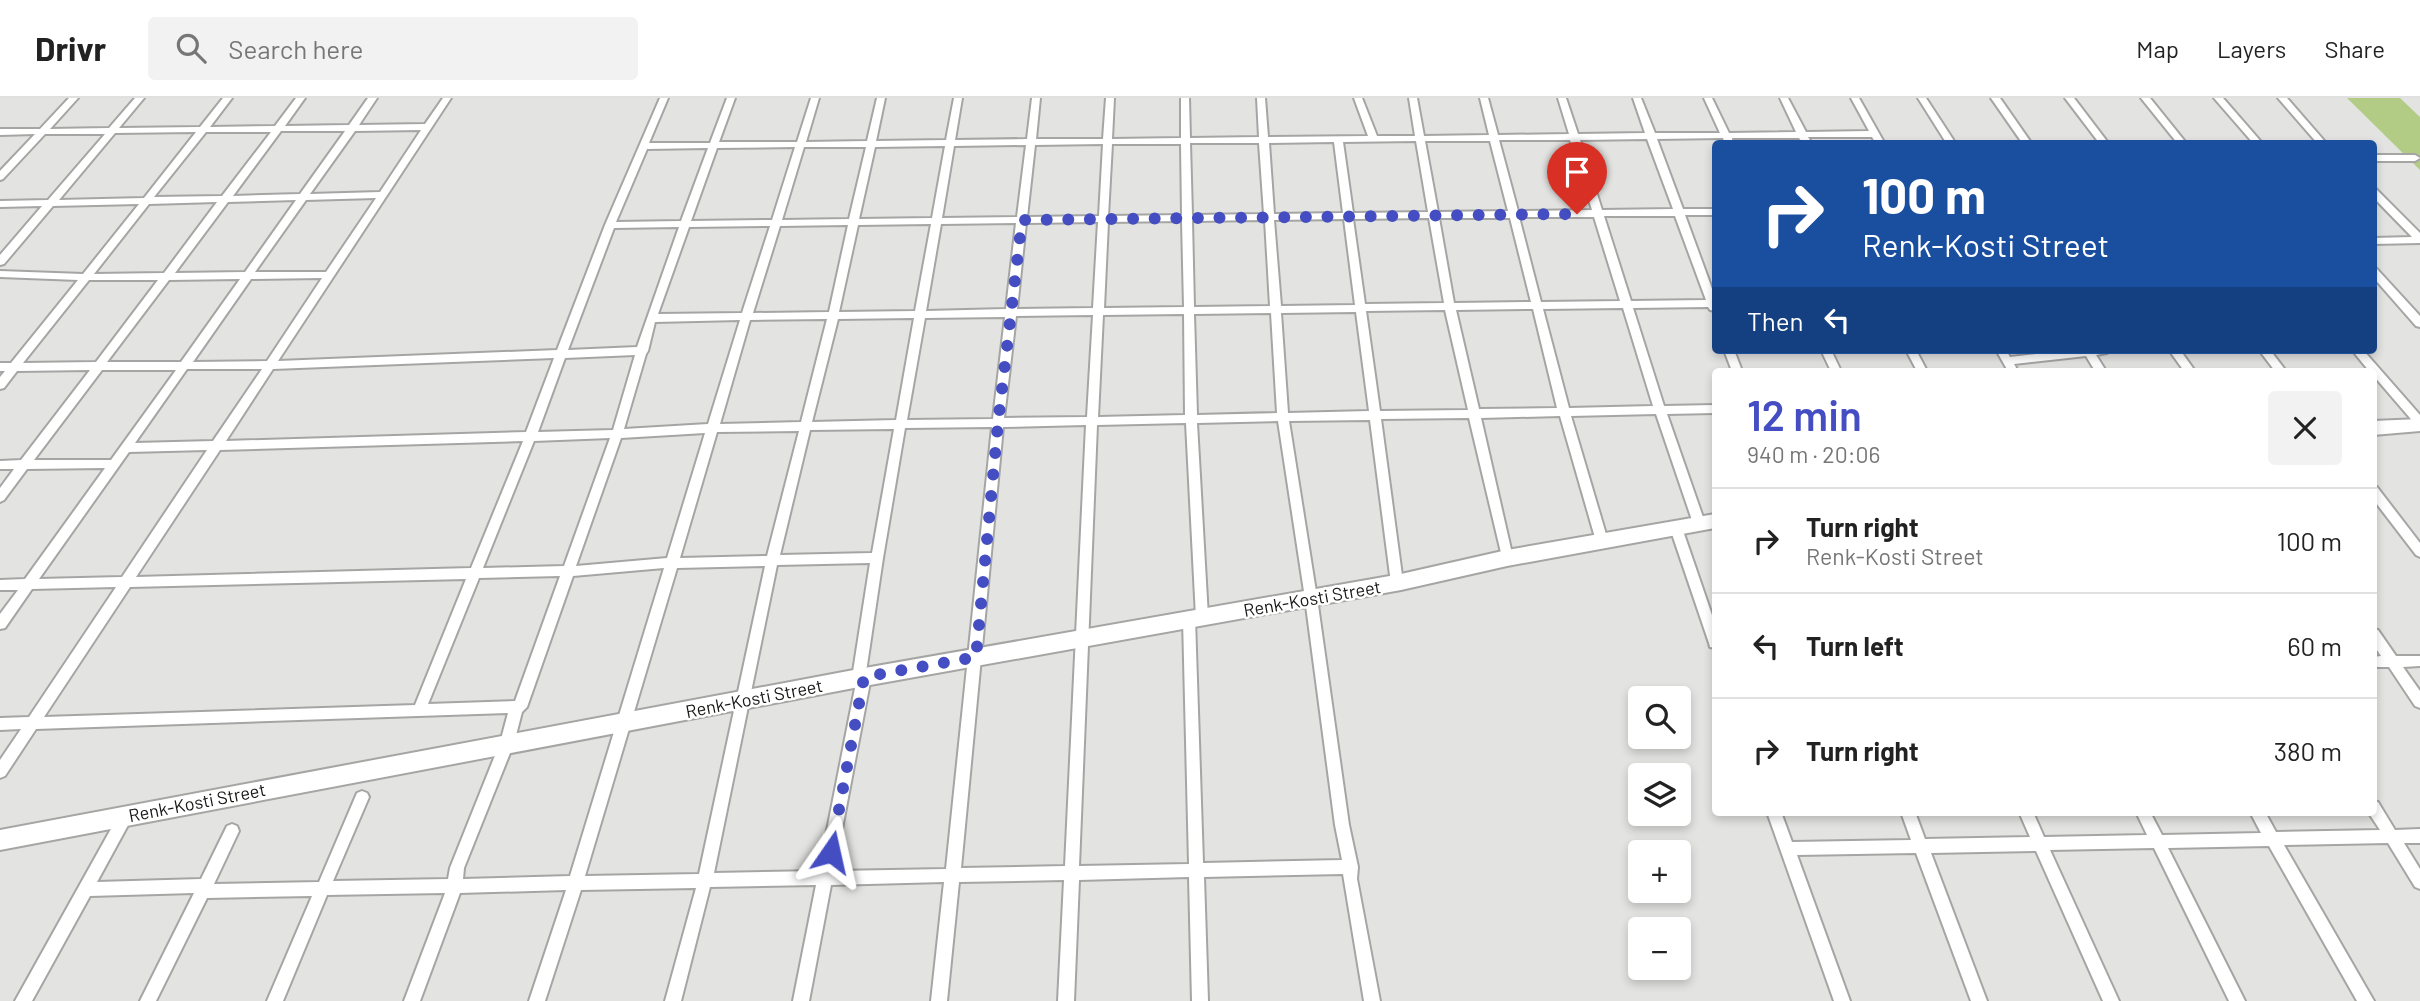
<!DOCTYPE html>
<html lang="en">
<head>
<meta charset="utf-8">
<style>
	body { margin:0; font-family:Barlow,sans-serif; background:#f2f2f2; color:#222; height:100vh; display:flex; flex-direction:column; font-size:26px; white-space:nowrap }
	* { box-sizing:border-box; margin:0 }
	p { font-size:23px; color:#767676 }
	.icon { flex:none; width:38px; height:38px; fill:none; stroke:currentColor; stroke-width:2; stroke-linecap:round; stroke-linejoin:round }
	.map { position:relative; flex:1; overflow:hidden }
	.drawer { position:absolute; left:1712px; top:270px; width:665px; height:448px; display:flex; flex-direction:column; background:#fff; border-radius:7px; box-shadow:0 4px 10px #0003 }
	.drawer>* { flex:none }
	.guide { position:absolute; left:1712px; top:42px; width:665px; height:214px; border-radius:7px; box-shadow:0 4px 10px #0003; background:#1a4fa0; color:#fff; overflow:hidden }
	.fabs { position:absolute; left:1628px; top:588px; display:grid; gap:14px }
	.fabs a { display:grid; place-items:center; width:63px; height:63px; border-radius:7px; background:#fff; box-shadow:0 4px 10px #0003; font-size:35px }
	.pin { position:absolute; display:grid; place-items:center; width:60px; height:60px; color:#fff; margin:-72px -30px; border-radius:50% 50% 50% 0; rotate:-45deg; box-shadow:0 0 7px #0007 }
	.pin .icon { rotate:45deg }
	.me { position:absolute; width:77px; margin:-38px; rotate:11deg; stroke-linejoin:round; filter:drop-shadow(0 0 5px #0008) }
	.turn { display:flex; align-items:center; gap:24px; height:147px; padding:0 35px; font-size:32px }
	.turn .icon { width:91px; height:91px; stroke-width:2.5 }
	.turn b { display:block; font-size:49px; line-height:60px }
	.then { display:flex; align-items:center; height:66px; padding:0 35px; background:#0003; gap:14px; font-size:26px }
	.round { display:grid; place-items:center; flex:none; width:74px; height:74px; border-radius:7px; background:#f2f2f2 }
	.headline { display:flex; align-items:center; justify-content:space-between; height:119px; padding:0 35px }
	h1 { font-size:42px; font-weight:600; line-height:52px; color:#444ec2 }
	ul { padding:0; list-style:none }
	li { display:flex; align-items:center; gap:21px; height:105px; padding:0 35px; border-top:2px solid #e0e0e0 }
	li div { flex:1 }
	li b { display:block; font-size:26px }
	li em { font-style:normal }
	header { display:flex; align-items:center; gap:42px; box-sizing:border-box; height:98px; padding:0 35px; background:#fff; border-bottom:2px solid #e0e0e0 }
	header strong { font-size:33px }
	nav { display:flex; gap:38px; margin-inline-start:auto; font-size:24px }
	.search { width:490px; height:63px; background:#f2f2f2; display:flex; align-items:center; gap:18px; box-sizing:border-box; padding:0 24px; border-radius:7px; color:#767676; font-size:26px }
	.map>svg:first-child { display:block }
	.green { fill:#b3cc85 }
	.lines { fill:none; stroke-linecap:round; stroke-linejoin:round }
	.street-casing { stroke:#a5a6a4; stroke-width:4 }
	.primary-casing { stroke:#a5a6a4; stroke-width:4 }
	.street { fill:#fff; fill-rule:evenodd }
	.primary { fill:#fff; fill-rule:evenodd }
	.route { stroke:#444ec2; stroke-width:12; stroke-dasharray:0 21.6 }
	.labels { text-anchor:middle; dominant-baseline:central; stroke-width:5; stroke-linejoin:round; paint-order:stroke }
	.street-label { font-size:18px; fill:#161615; stroke:#fff }
</style>
</head>
<body>
<header>
<strong>Drivr</strong>
<div class="search"><svg class="icon" aria-label="search" viewBox="0 0 24 24"><circle cx="10" cy="10" r="6"/><path d="M15 15l6 6"/></svg>Search here</div>
<nav><a>Map</a><a>Layers</a><a>Share</a></nav>
</header>
<div class="map">
<svg width="2420" height="903" viewBox="0 0 2420 903">
	<rect width="100%" height="100%" fill="#e3e4e1"/>
	<!-- green -->
	<path class="green" d="M2347 0H2400L2420 19V72Z"/>
	<g class="lines">
		<!-- street casing -->
		<g class="street-casing">
			<g id="street">
				<path d="M69 0H78L50 31 109 30 135 0H144L119 30 200 29 223 0H232L210 29 275 28 296 0H305L285 28 349 27 368 0H377L359 27 425 26 443 0H451L278 263 557 252 605 127 660 0H668L649 45H710L727 0H735L719 44H797L811 0H819L806 44 867 43 877 0H885L876 43 946 42 954 0H962L955 42 1027 41 1032 0H1040L1036 41H1103L1106 0H1114L1112 41 1181 40V0H1189L1190 40 1259 39 1257 0H1265L1268 39 1368 38 1354 0H1362L1377 38H1415L1409 0H1417L1424 38 1489 37 1480 0H1488L1498 37 1569 36 1558 0H1566L1578 36 1645 35 1633 0H1641L1655 35H1720L1704 0H1712L1729 35 1796 34 1780 0H1788L1806 34 1869 33 1851 0H1859L1885 46H1876L1872 39H1808L1810 42 1805 45 1802 44 1799 40H1732L1733 46H1725L1723 40 1657 41 1683 111H1715V117H1685L1715 199V213L1710 212 1708 209 1633 210 1664 308 1715 307V315L1667 316 1705 425 1703 428 1699 430 1693 425 1656 316 1571 318 1608 443 1606 446H1598L1596 443 1560 318 1481 320 1513 460 1511 463H1503L1469 320 1381 321 1403 485 1401 489H1393L1391 485 1370 322 1289 323 1317 500 1349 727 1358 769 1357 781 1380 903H1364L1343 776 1204 779 1208 903H1192L1189 779 1079 782 1074 903H1058L1064 782 959 784 947 903H931L944 784 831 787 809 903H793L816 787 710 789 681 903H665L696 790 581 792 545 903H529L566 792 460 795 420 903H404L445 795 327 797 283 903H267L312 798 207 800 156 903H140L194 795 90 798 32 903H15L121 713 126 712 131 713 133 718 97 784 201 781 227 728 232 726 237 728 239 733 214 786 319 784 357 695 362 693 367 695 369 699 333 783 448 781 450 770 500 645 508 615 36 631 5 678 0 680V662L21 631 0 632V620L29 619 116 489 32 491 5 530 0 531V516L18 492H0V482L25 481 105 370 27 371 4 402 0 404V390L14 371H0V363L21 362 90 272 17 273 4 290 0 291V279L5 273H0V265H11L78 182 0 179V173L83 176 139 106 53 108 4 166 0 167V157L42 108 0 109V103L48 102 105 36H45L3 81 0 82V73L35 36 0 37V31H40ZM421 32 380 94 310 96 355 33ZM281 33H345L300 96 233 98ZM196 34 144 100 59 102 115 35ZM206 34H271L222 98 154 99ZM1647 41 1673 111 1602 112 1580 42ZM1499 42H1570L1592 112 1518 113ZM1416 43 1428 114 1353 115 1343 44ZM1425 43H1490L1508 113 1438 114ZM1334 44 1343 115 1274 116 1269 45ZM1190 45H1259L1264 116 1192 117ZM1103 46 1099 118 1027 119 1035 47ZM1112 46H1181L1182 117 1108 118ZM1026 47 1017 119 942 120 954 48ZM945 48 932 120 859 121 875 49ZM795 49 772 122 691 123 717 50ZM804 49H866L849 121 782 122ZM708 50 681 123 616 124 647 51ZM376 100 326 174H255L306 102ZM296 102 245 174 175 175 228 104ZM217 104 164 175 94 176 149 106ZM1604 118H1675L1706 202 1631 203ZM1519 119H1594L1620 203 1541 204ZM1429 120 1444 205 1365 206 1353 121ZM1439 120H1510L1531 204 1454 205ZM1344 121 1355 207 1281 208 1274 122ZM1265 122 1270 208 1194 209 1192 123ZM1182 123 1184 209 1104 210 1108 124ZM1098 124 1093 210 1017 211 1026 125ZM1016 125 1006 211 926 213 941 126ZM931 126 915 213 839 214 858 127ZM848 127 829 214 753 215 780 128ZM770 128 742 215 658 216 689 129ZM679 129 637 249 568 252 614 130ZM322 180 267 263 193 264 251 181ZM240 181 181 264H107L169 182ZM89 182H158L96 264 23 265ZM1623 210 1653 308 1569 310 1543 211ZM1533 211 1557 310 1479 311 1456 212ZM1445 212 1468 312 1380 313 1366 213ZM1356 214 1369 313 1288 315 1281 215ZM1271 215 1277 315 1197 317 1194 216ZM1184 216 1185 317 1098 319 1103 217ZM1093 217 1087 319 1004 320 1016 218ZM1005 219 993 321 907 322 925 220ZM914 220 896 322 812 324 838 221ZM827 221 801 324 720 326 750 222ZM740 222 708 326 624 331 646 256 648 253 655 224ZM635 257 613 332 538 334 565 260ZM554 260 526 334 226 343 273 271ZM187 271H262L213 343 135 345ZM102 272H176L111 362H34ZM1278 323 1305 500 1335 727 1342 762 1203 765 1195 521 1194 517 1189 516 1184 517 1183 521 1189 766 1079 768 1097 327 1186 325 1196 519 1197 523H1207L1208 519 1197 325ZM1086 327 1065 768 961 770 1003 329ZM992 329 946 771 834 773 871 579 866 574 883 460 905 330ZM894 331 872 455 780 457 810 332ZM799 333 767 458 680 460 717 334ZM705 335 667 460 576 468 621 340ZM610 340 564 468 483 470 534 343ZM523 343 471 470 136 479 220 352ZM207 352 122 479 39 481 129 354ZM870 465 852 580 856 585 819 773 714 775 777 467ZM765 468 699 776 585 778 677 470ZM664 470 570 778 463 781 464 770 514 645 522 614 527 609 573 478ZM560 478 515 603 428 606 479 480ZM466 481 415 607 44 619 130 489Z"/>
				<path d="M1918 0H1926L1956 46H1947Z"/>
				<path d="M1991 0H2000L2032 46H2023Z"/>
				<path d="M2065 0H2074L2109 46H2100Z"/>
				<path d="M2141 0H2150L2187 46H2178Z"/>
				<path d="M2214 0H2223L2263 46H2254Z"/>
				<path d="M2278 0H2287L2327 46H2318Z"/>
				<path d="M2373 57H2415L2420 60 2415 63H2373Z"/>
				<path d="M2373 90 2376 91 2420 135V145L2373 146V140L2412 139 2373 99Z"/>
				<path d="M2373 170 2377 171 2420 218V229L2416 228 2373 179Z"/>
				<path d="M1724 252H1734L1742 273H1732Z"/>
				<path d="M1821 252H1831L1841 273H1831Z"/>
				<path d="M1906 252H1916L1927 273H1917Z"/>
				<path d="M1996 252H2006L2010 259 2070 252H2108L2107 255 2096 257 2106 273H2095L2086 258 2014 266 2018 273H2008Z"/>
				<path d="M2169 252H2180L2195 273H2184Z"/>
				<path d="M2259 252H2270L2286 273H2275Z"/>
				<path d="M2352 252H2363L2420 317V328L2416 327 2373 277V273H2369Z"/>
				<path d="M2373 388 2377 389 2420 445V459L2416 457 2373 401Z"/>
				<path d="M1676 425 1680 427 1682 430 1715 526V550L1710 549 1709 545 1670 430 1672 427Z"/>
				<path d="M2373 531 2378 532 2396 558H2420V568L2403 569 2420 593V610L2415 608 2389 569H2373V559L2381 558 2373 546Z"/>
				<path d="M2373 703 2378 704 2395 732 2420 731V745H2404L2420 771V791L2415 789 2388 745 2284 747 2374 903H2357L2269 748 2168 750 2245 903H2229L2154 750 2050 752 2119 903H2103L2036 753 1931 755 1987 903H1971L1916 755 1797 757 1850 903H1834L1767 714H1781L1792 744 1911 742 1901 714H1915L1925 741 2030 739 2019 714H2033L2044 739 2147 737 2136 714H2150L2162 737 2261 735 2250 714H2265L2276 734 2380 732 2368 714H2373Z"/>
			</g>
		</g>
		<!-- primary casing -->
		<g class="primary-casing">
			<g id="primary">
				<path d="M2420 321V333L2373 337V323Z"/>
				<path d="M1715 416V430L1507 468 1401 492 859 589 0 752V732L859 571 1401 476 1507 452Z"/>
			</g>
		</g>
		<!-- street -->
		<use href="#street" class="street"/>
		<!-- primary -->
		<use href="#primary" class="primary"/>
	</g>
	<g class="lines">
		<!-- route -->
		<path class="route" d="M831 754 864 579 976 559 998 325 1022 122 1577 116"/>
	</g>
	<g class="labels">
		<!-- street labels -->
		<g class="street-label">
			<text transform="translate(1312 500) rotate(-10)">Renk-Kosti Street</text>
			<text transform="translate(754 600) rotate(-11)">Renk-Kosti Street</text>
			<text transform="translate(197 704) rotate(-11)">Renk-Kosti Street</text>
		</g>
	</g>
</svg>
<div class="fabs">
<a><svg class="icon" aria-label="search" viewBox="0 0 24 24"><circle cx="10" cy="10" r="6"/><path d="M15 15l6 6"/></svg></a>
<a><svg class="icon" aria-label="layers" viewBox="0 0 24 24"><path d="M12 4l9 5-9 5-9-5zM3 14l9 5 9-5"/></svg></a>
<a>+</a>
<a>−</a>
</div>
<div class="pin" style="left:1577px;top:116px;background:#d93025"><svg class="icon" aria-label="arrive" viewBox="0 0 24 24"><path d="M6 21V4h12l-3 4 3 4H6"/></svg></div>
<svg class="me" style="left:831px;top:754px" viewBox="-20 -20 40 40"><path d="M0-17L14 15 0 8-14 15z" fill="#444ec2" stroke="#fff" stroke-width="4"/></svg>
<div class="guide">
<div class="turn"><svg class="icon" aria-label="right" viewBox="0 0 24 24"><path d="M7 20v-9h11M14 6l5 5-5 5"/></svg><div><b>100 m</b>Renk-Kosti Street</div></div>
<div class="then">Then<svg class="icon" aria-label="left" viewBox="0 0 24 24"><path d="M17 20v-9H6M10 6l-5 5 5 5"/></svg></div>
</div>
<section class="drawer">
<div class="headline"><div><h1>12 min</h1><p>940 m · 20:06</p></div><a class="round"><svg class="icon" aria-label="close" viewBox="0 0 24 24"><path d="M6 6l12 12M18 6L6 18"/></svg></a></div>
<ul>
<li><svg class="icon" aria-label="right" viewBox="0 0 24 24"><path d="M7 20v-9h11M14 6l5 5-5 5"/></svg><div><b>Turn right</b><p>Renk-Kosti Street</p></div><em>100 m</em></li>
<li><svg class="icon" aria-label="left" viewBox="0 0 24 24"><path d="M17 20v-9H6M10 6l-5 5 5 5"/></svg><div><b>Turn left</b></div><em>60 m</em></li>
<li><svg class="icon" aria-label="right" viewBox="0 0 24 24"><path d="M7 20v-9h11M14 6l5 5-5 5"/></svg><div><b>Turn right</b></div><em>380 m</em></li>
</ul>
</section>
</div>
</body>
</html>
